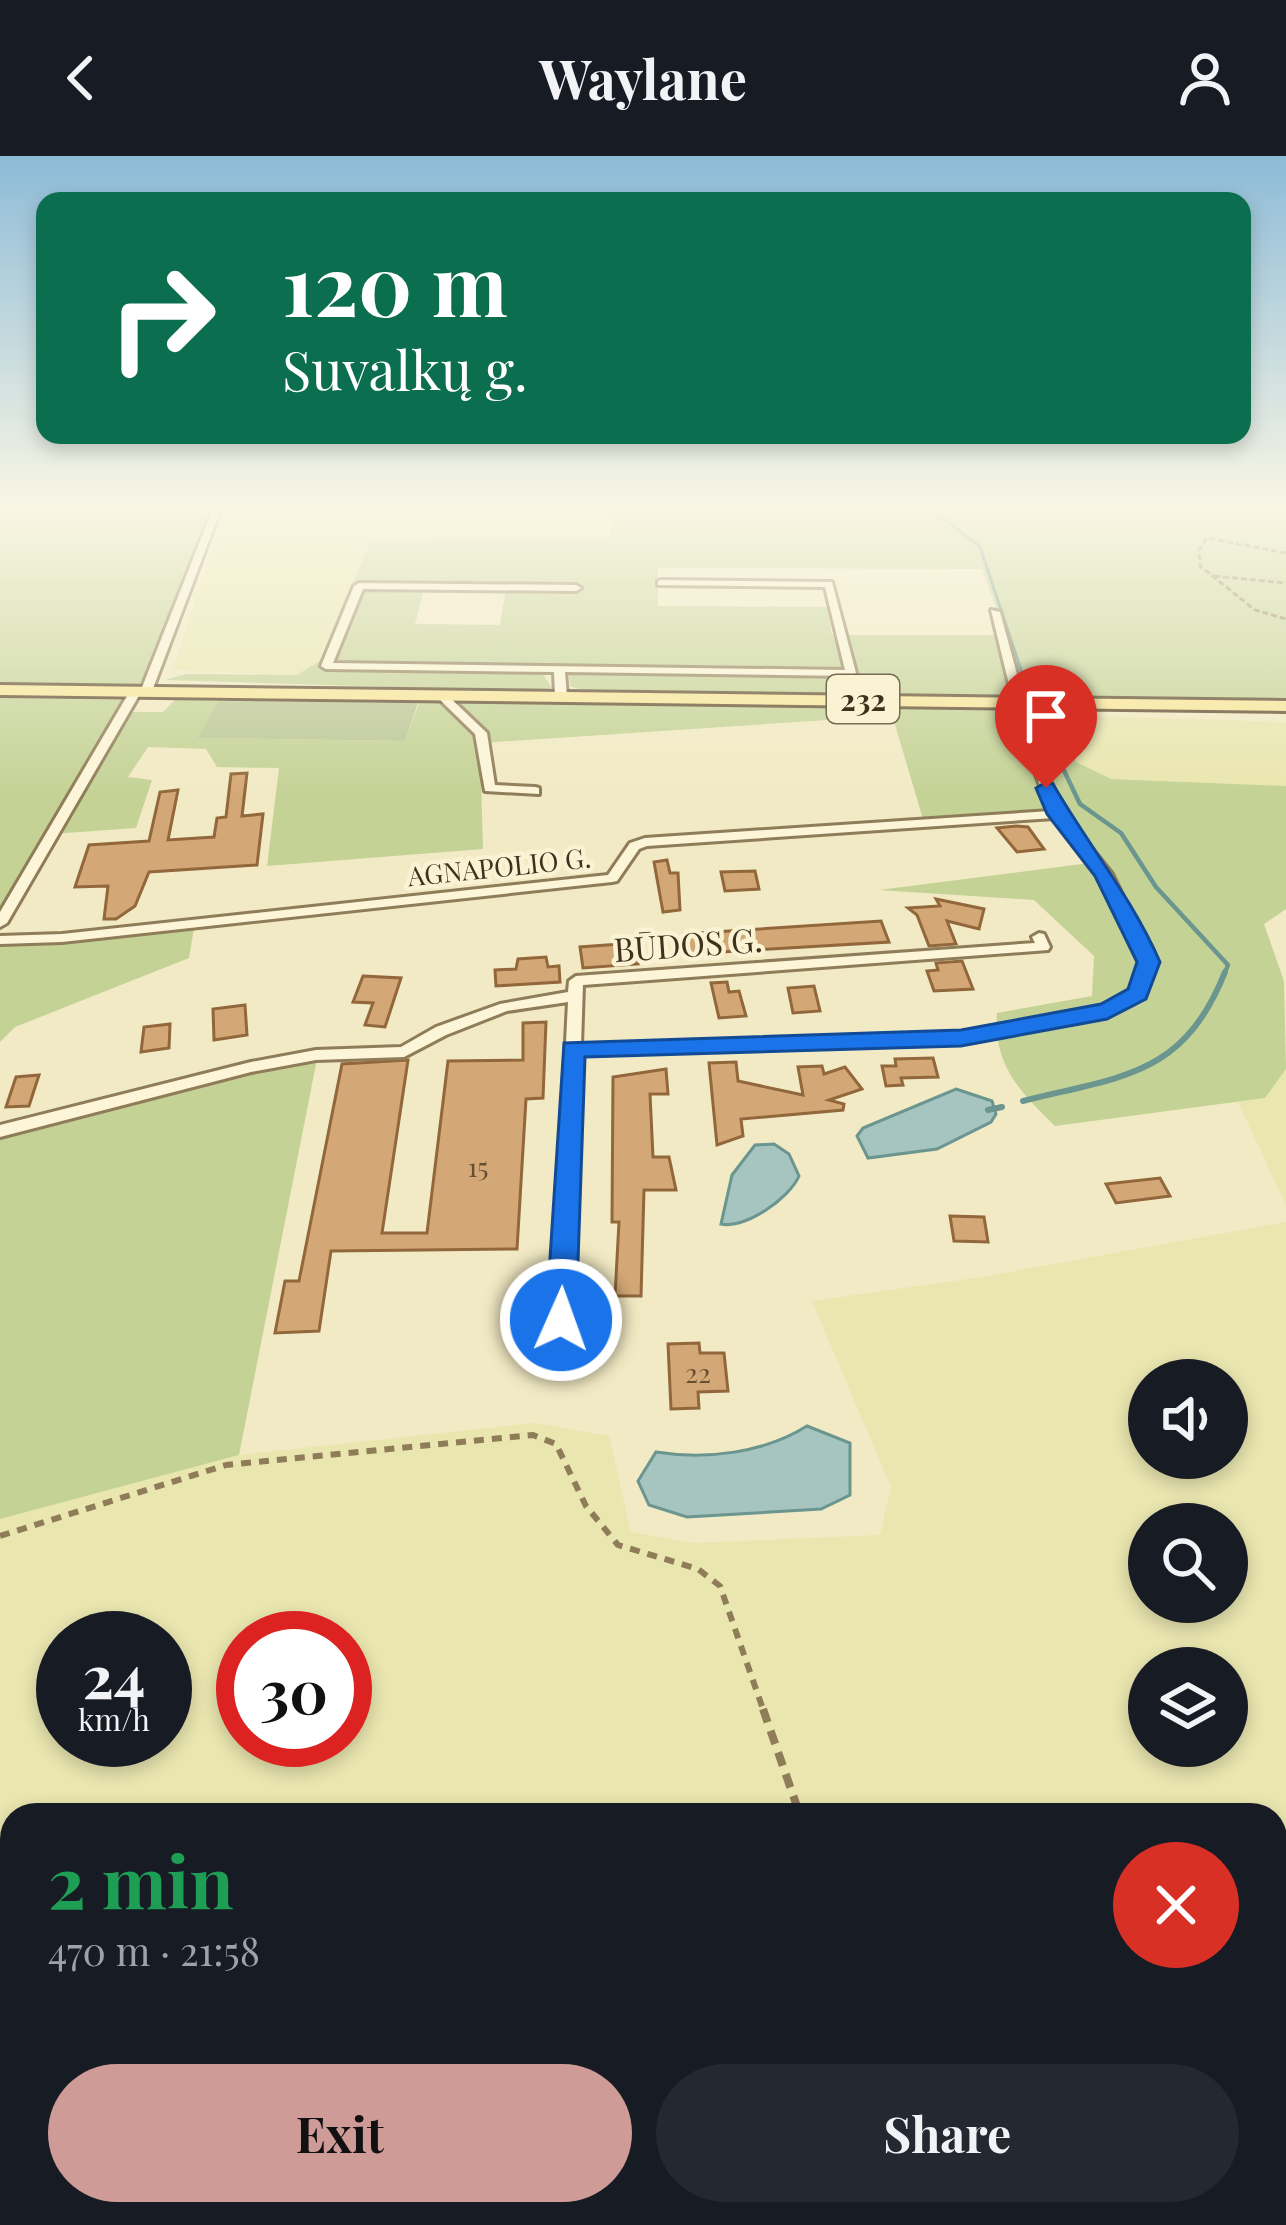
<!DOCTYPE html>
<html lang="en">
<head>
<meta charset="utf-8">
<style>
	body { margin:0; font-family:"Playfair Display",serif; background:#242831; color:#f1f3f6; height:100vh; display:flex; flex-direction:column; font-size:45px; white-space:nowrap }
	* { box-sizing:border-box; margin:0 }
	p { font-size:39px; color:#9ea1a6 }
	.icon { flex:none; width:66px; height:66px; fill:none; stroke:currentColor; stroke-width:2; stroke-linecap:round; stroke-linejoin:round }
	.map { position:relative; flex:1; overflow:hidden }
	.sheet { position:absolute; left:0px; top:1647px; width:1287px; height:423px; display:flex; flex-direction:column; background:#171b24; border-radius:36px 36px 0 0; box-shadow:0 6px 18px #0003 }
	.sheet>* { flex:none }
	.banner { position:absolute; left:36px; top:36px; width:1215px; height:252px; border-radius:24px; box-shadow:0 6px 18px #0003; background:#0b6e4f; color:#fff; overflow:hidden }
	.fabs { position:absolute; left:1128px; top:1203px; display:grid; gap:24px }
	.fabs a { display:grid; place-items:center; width:120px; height:120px; border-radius:50%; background:#171b24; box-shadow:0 6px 18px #0003; font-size:60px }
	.speed { position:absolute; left:36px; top:1455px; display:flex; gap:24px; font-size:60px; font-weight:700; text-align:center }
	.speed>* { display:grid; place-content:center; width:156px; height:156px; border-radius:50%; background:#171b24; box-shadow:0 6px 18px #0003; line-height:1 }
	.speed small { font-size:30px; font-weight:400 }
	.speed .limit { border:18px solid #d22; background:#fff; color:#111 }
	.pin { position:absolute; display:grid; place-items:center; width:102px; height:102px; color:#fff; margin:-123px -51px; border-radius:50% 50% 50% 0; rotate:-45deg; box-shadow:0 0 12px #0007 }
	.pin .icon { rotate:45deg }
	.me { position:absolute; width:132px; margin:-66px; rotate:2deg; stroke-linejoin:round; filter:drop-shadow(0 0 9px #0008) }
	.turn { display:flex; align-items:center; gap:42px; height:252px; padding:0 48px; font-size:54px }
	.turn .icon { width:156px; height:156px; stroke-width:2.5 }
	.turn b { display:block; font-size:84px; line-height:102px }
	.round { display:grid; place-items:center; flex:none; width:126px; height:126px; border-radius:63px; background:#242831 }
	.overview { display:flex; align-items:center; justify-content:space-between; height:204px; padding:0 48px }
	h1 { font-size:72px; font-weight:700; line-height:90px; color:#1e9e55 }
	.button { display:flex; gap:24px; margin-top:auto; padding:24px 48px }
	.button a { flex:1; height:138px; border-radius:72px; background:#cf9b97; color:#111; font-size:48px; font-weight:700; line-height:138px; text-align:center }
	.button a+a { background:#242831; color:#f1f3f6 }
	header { display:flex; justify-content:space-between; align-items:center; height:156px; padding:0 48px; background:#171b24; font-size:54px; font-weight:700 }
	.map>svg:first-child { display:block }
	.farmland { fill:#e9e6b0; fill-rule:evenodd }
	.green { fill:#c4d296; fill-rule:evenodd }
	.cemetery { fill:#bbc696 }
	.water { fill:#a6c5c0; stroke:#6b958f; stroke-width:3 }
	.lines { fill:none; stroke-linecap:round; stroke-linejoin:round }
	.stream-far2 { stroke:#6b958f; stroke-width:3 }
	.stream-far1 { stroke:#6b958f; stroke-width:4.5 }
	.stream { stroke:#6b958f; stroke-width:6 }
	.building { fill:#d4a876; stroke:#91673b; stroke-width:3 }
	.street-casing { stroke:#8f7c58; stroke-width:6 }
	.primary-casing { stroke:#5d492c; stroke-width:6 }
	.path-far2 { stroke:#8f7c58; stroke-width:3; stroke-dasharray:6 3; stroke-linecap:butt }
	.path-far1 { stroke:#8f7c58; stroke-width:6; stroke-dasharray:10 8; stroke-linecap:butt }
	.path { stroke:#8f7c58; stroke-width:8; stroke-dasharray:14 9; stroke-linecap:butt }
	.street { fill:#fcf5d8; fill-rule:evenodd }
	.primary { fill:#f9e698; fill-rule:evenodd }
	.route { fill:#1a73e8; stroke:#114b97; stroke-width:3 }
	.labels { text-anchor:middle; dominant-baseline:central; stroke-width:9; stroke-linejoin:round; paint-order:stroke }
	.far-street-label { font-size:27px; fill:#3e311d; stroke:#f9f3d4 }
	.number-label { font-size:27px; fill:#644f33 }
	.shield { fill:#f9f3d4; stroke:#766b54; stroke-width:3 }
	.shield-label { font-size:30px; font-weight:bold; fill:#3e311d }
	.street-label { font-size:33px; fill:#3e311d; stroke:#f9f3d4 }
</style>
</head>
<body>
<header><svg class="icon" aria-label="back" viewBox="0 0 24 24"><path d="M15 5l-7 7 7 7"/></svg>Waylane<svg class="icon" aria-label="person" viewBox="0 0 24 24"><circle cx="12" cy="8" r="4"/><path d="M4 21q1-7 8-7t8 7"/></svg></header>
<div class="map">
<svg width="1286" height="2069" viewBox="0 0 1286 2069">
	<rect width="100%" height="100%" fill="#f2eac4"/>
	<!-- farmland -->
	<g class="farmland">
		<path d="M225 350H616L609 383 370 386 320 505 311 513 297 519 173 514Z"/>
		<path d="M1097 560 1286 566V630L1111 623 1091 617 1076 606 1066 576 1075 564Z"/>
		<path d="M1286 913V1049L1238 946 1265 942Z"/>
		<path d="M1286 1066V2069H0V1363L239 1299 534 1267 609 1280 631 1376 694 1387 880 1379 891 1331 812 1145 982 1121ZM1149 1224H1227V1302H1149ZM1149 1368H1227V1446H1149ZM63 1482H165V1584H63ZM243 1482H345V1584H243ZM1149 1512H1227V1590H1149ZM12 1659H1275V2058H12Z"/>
	</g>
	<!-- green -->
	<g class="green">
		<path d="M0 350H214L144 527 126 531 0 529Z"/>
		<path d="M616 350H1286V547L579 533 570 530 569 519 543 518 551 531 548 536 165 524 186 518 297 519 320 505 370 386 608 383ZM658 412 982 413 1006 479H832L827 451 658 450ZM426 426 507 427 500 469 415 468Z"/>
		<path d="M0 542 123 544 0 754Z"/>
		<path d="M175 544 218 545 200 582 405 585 419 547 1002 553 1010 560 1050 656 923 663 893 562 873 561 480 587 483 693 267 710 279 612 217 611 206 593 148 591 128 621 152 624 136 672 52 678 127 556H163Z"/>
		<path d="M1026 560 1047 562 1053 572 1066 576 1076 606 1111 623 1286 630V753L1264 768 1284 825 1286 913 1265 942 1055 970C1020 936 993 909 997 857L1092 840 1094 800 1034 744 879 734 1105 705 1067 659Z"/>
		<path d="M194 772 189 802 15 871 0 886V790Z"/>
		<path d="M317 903 239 1299 0 1363V979Z"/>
	</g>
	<!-- cemetery -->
	<path class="cemetery" d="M218 545 418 547 405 585 198 582Z"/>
	<!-- water -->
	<g class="water">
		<path d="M956 933 992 945 996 958 991 966 937 993 868 1002 857 980 863 972Z"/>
		<path d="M774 988 789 998 799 1020C789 1043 745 1073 721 1068L732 1019 755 989Z"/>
		<path d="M807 1270 850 1287V1339L821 1353 687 1361 649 1349 638 1325 656 1296C706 1304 764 1297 807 1270Z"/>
	</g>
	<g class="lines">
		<!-- stream-far2 -->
		<g class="stream-far2">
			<path d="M897 350 943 362 980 391 1028 535"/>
			<path d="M1035 554 1037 559"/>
		</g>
		<!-- stream-far1 -->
		<path class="stream-far1" d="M1036 556 1080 648 1121 677 1156 731 1228 809 1224 819"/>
		<!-- stream -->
		<g class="stream">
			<path d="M1023 945C1122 920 1183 921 1225 816"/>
			<path d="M988 954 1002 951"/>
		</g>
	</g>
	<!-- building -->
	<g class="building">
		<path d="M247 617 242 660 263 658 257 709 149 716 135 750 116 763H104L108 730 75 731 89 689 149 685 160 636 178 634 168 684 214 681 217 662 226 661 231 618Z"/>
		<path d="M1016 670 1028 671 1044 693 1017 696 997 672Z"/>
		<path d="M667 704 670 717H678L680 754 663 756 654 706Z"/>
		<path d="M755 715 759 733 725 735 721 716Z"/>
		<path d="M936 743 984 753 979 773 947 765 956 788 929 790 917 759 908 752 940 750Z"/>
		<path d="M881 765 889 786 688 798 684 778Z"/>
		<path d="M634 787 638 808 583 812 580 791Z"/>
		<path d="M546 801 548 811 559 810 560 826 496 830 495 814 516 813 518 803Z"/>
		<path d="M962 805 973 833 934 835 927 815 938 814 936 807Z"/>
		<path d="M363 820 401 822 385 871 365 869 373 847 353 846Z"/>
		<path d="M727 826 729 836 739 835 746 860 719 862 711 827Z"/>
		<path d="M814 830 820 855 793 857 788 832Z"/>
		<path d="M245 849 247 879 214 884 213 853Z"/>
		<path d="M546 866 543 942 526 943 517 1093 331 1095 319 1175 275 1177 285 1125H299L342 908 408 904 382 1077H427L448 905 523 904V867Z"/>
		<path d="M170 868 169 892 141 896 144 871Z"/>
		<path d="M933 902 938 921 901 922 903 929 886 930 882 910H896L895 903Z"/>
		<path d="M736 906 738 925 803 939 798 911 822 910 824 918 845 911 862 933 829 944 844 948 843 954 741 963 743 980 717 989 709 907Z"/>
		<path d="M666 913 668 938H650L653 1001H669L676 1034H644L641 1140H615L619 1066H612L613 921Z"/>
		<path d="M39 919 29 950 6 951 16 921Z"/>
		<path d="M1160 1022 1170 1040 1116 1047 1106 1028Z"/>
		<path d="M950 1060 984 1061 988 1086 954 1085Z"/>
		<path d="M699 1187 700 1197H724L728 1235 698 1236 699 1252 671 1253 668 1188Z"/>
	</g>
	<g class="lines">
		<!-- street casing -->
		<g class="street-casing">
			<g id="street">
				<path d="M214 350H222L152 535 146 538 141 536 7 767 0 771V756L130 535 136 532 141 534Z"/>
				<path d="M661 424 832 426 856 517 851 520 565 516 567 540 561 543 555 540 554 516 326 513 321 510 354 430 359 427 576 429 581 432 576 435 363 433 333 507 845 514 825 431 658 429V425Z"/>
				<path d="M991 454 1000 456 1024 544 1020 547 1063 657 1112 718 1155 806 1145 838 1107 860 961 887 580 899 570 1164 567 1169 561 1171 555 1169 552 1164 568 846 507 855 446 879 404 901 316 904 251 916 0 981V969L251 906 316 894 401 891 436 871 500 848 568 836 569 825 576 820 1035 787 1032 781 1039 777 1044 778 1050 791 1048 794 583 829 581 889 961 877 1103 851 1132 835 1141 806 1099 719 1054 662 647 690 639 693 617 725 612 726 62 786 0 788V780L62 778 608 719 630 687 645 682 1050 655 1007 544 1012 541Z"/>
				<path d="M436 536H444L487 577 495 629 535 631 539 632V638L485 635 475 578 436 540Z"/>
			</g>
		</g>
		<!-- primary casing -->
		<g class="primary-casing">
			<path id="primary" d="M0 529 1286 545V555L0 539Z"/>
		</g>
		<!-- path-far2 -->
		<g class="path-far2">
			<path d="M1286 397 1207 382 1199 394 1200 410 1255 454 1286 463"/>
			<path d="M1214 420 1286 427"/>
		</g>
		<!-- path-far1 -->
		<path class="path-far1" d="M0 1380 226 1309 533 1279 556 1288 586 1350 618 1389 698 1413 720 1430 764 1556"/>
		<!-- path -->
		<g class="path">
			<path d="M763 1553 800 1659"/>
			<path d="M1275 1696H1286"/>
		</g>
		<!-- street -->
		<use href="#street" class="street"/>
		<!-- primary -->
		<use href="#primary" class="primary"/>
	</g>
	<!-- sky -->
	<linearGradient id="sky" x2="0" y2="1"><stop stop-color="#8dbbd8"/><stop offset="0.55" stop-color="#f9f6e4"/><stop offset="1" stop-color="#f9f6e4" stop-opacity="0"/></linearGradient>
	<rect width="1286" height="639" fill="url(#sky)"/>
	<!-- route -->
	<path class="route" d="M1046 626 1053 628C1088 689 1131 740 1160 806L1146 843 1107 863 961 890 585 901 576 1164 572 1173H551L546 1164 564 887 961 874 1101 848 1128 833 1137 806 1095 720 1047 658 1036 632Z"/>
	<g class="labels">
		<!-- far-street labels -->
		<g class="far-street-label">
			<text transform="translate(499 710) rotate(-6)">AGNAPOLIO G.</text>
		</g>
		<!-- number labels -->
		<g class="number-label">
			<text x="478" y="1010">15</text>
			<text x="698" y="1216">22</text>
		</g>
		<!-- shield labels -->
		<rect class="shield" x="827" y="519" width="72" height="48" rx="9"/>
		<g class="shield-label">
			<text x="863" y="543">232</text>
		</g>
		<!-- street labels -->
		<g class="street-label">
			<text transform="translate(688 787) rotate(-4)">BŪDOS G.</text>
		</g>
	</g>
</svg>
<div class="fabs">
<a><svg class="icon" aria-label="sound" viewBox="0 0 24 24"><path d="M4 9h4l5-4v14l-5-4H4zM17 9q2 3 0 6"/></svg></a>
<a><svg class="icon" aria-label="search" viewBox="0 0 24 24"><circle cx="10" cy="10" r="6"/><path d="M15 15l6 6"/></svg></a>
<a><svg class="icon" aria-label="layers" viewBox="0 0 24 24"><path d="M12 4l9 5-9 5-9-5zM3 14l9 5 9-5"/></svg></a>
</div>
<div class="speed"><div>24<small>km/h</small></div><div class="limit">30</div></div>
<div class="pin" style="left:1046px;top:632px;background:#d93025"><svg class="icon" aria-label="arrive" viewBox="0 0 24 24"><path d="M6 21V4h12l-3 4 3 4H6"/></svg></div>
<svg class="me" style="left:561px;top:1164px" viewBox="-20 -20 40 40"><circle r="17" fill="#1a73e8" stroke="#fff" stroke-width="3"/><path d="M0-11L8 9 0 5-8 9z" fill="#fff"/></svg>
<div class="banner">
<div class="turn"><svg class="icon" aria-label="right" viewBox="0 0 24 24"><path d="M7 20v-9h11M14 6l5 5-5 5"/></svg><div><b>120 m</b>Suvalkų g.</div></div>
</div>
<section class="sheet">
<div class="overview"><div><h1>2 min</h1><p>470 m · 21:58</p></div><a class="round" style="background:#d93025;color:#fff"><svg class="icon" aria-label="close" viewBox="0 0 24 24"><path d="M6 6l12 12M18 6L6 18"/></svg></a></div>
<div class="button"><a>Exit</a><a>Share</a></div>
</section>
</div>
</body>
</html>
